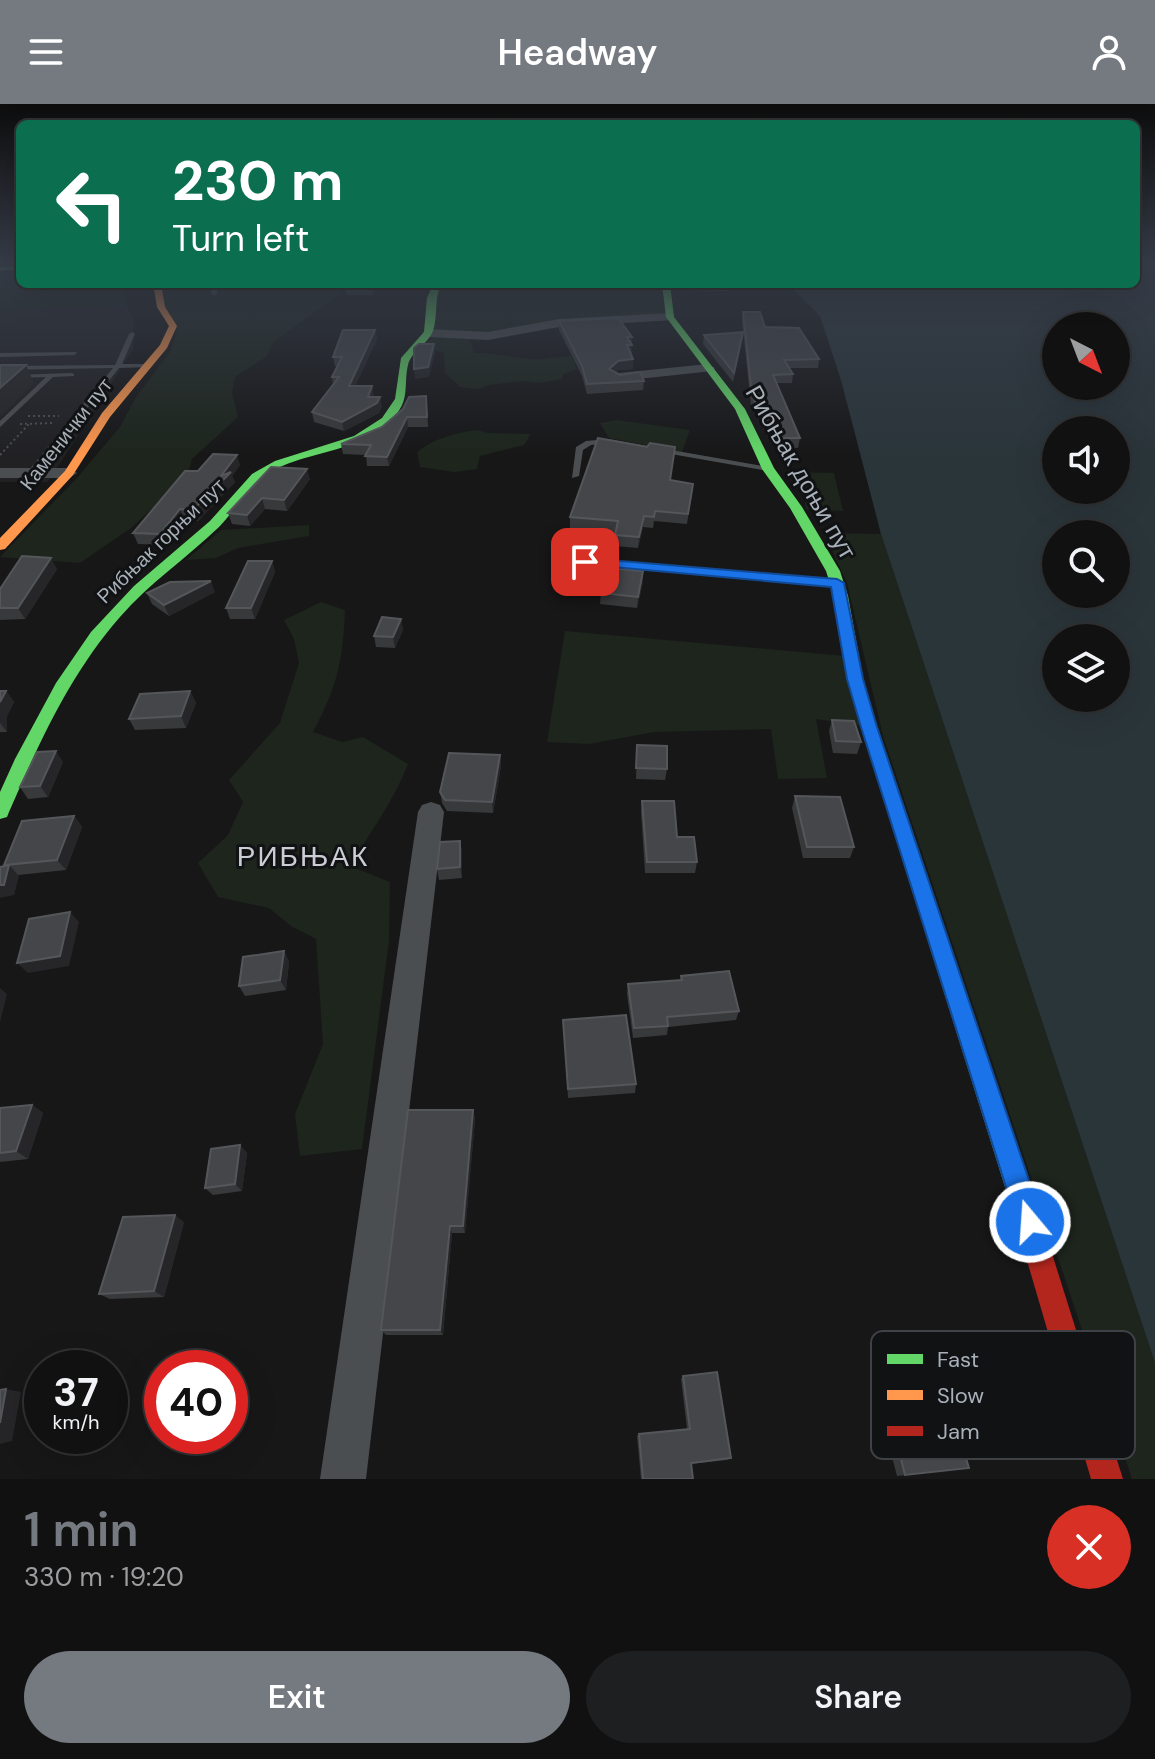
<!DOCTYPE html>
<html lang="en">
<head>
<meta charset="utf-8">
<style>
	body { margin:0; font-family:"DM Sans",sans-serif; background:#1e1f20; color:#f1f3f6; height:100vh; display:flex; flex-direction:column; font-size:30px; white-space:nowrap }
	* { box-sizing:border-box; margin:0 }
	p { font-size:26px; color:#9c9d9f }
	.icon { flex:none; width:44px; height:44px; fill:none; stroke:currentColor; stroke-width:2; stroke-linecap:round; stroke-linejoin:round }
	.map { position:relative; height:1375px; overflow:hidden }
	.details { display:flex; flex-direction:column; background:#111112; flex:1 }
	.details>* { flex:none }
	.banner { position:absolute; left:16px; top:16px; width:1124px; height:168px; border-radius:12px; box-shadow:0 8px 32px #0002,0 0 0 2px #303132; background:#0b6e4f; color:#fff; overflow:hidden }
	.needle { width:52px; rotate:138deg }
	.buttons { position:absolute; left:1042px; top:208px; display:grid; gap:16px }
	.buttons a { display:grid; place-items:center; width:88px; height:88px; border-radius:50%; background:#111112; box-shadow:0 8px 32px #0002,0 0 0 2px #303132; font-size:40px }
	.speed { position:absolute; left:24px; top:1246px; display:flex; gap:16px; font-size:40px; font-weight:700; text-align:center }
	.speed>* { display:grid; place-content:center; width:104px; height:104px; border-radius:50%; background:#111112; box-shadow:0 8px 32px #0002,0 0 0 2px #303132; line-height:1 }
	.speed small { font-size:20px; font-weight:400 }
	.speed .limit { border:12px solid #d22; background:#fff; color:#111 }
	.pin { position:absolute; display:grid; place-items:center; width:68px; height:68px; color:#fff; margin:-34px; border-radius:16px; box-shadow:0 4px 12px #0006 }
	.me { position:absolute; width:88px; margin:-44px; rotate:342deg; stroke-linejoin:round; filter:drop-shadow(0 0 6px #0008) }
	.turn { display:flex; align-items:center; gap:28px; height:168px; padding:0 24px; font-size:36px }
	.turn .icon { width:104px; height:104px; stroke-width:2.5 }
	.turn b { display:block; font-size:56px; line-height:68px }
	.round { display:grid; place-items:center; flex:none; width:84px; height:84px; border-radius:42px; background:#1e1f20 }
	.summary { display:flex; align-items:center; justify-content:space-between; height:136px; padding:0 24px }
	h1 { font-size:48px; font-weight:600; line-height:60px; color:#757a81 }
	.cta { display:flex; gap:16px; margin-top:auto; padding:16px 24px }
	.cta a { flex:1; height:92px; border-radius:48px; background:#757a81; color:#fff; font-size:32px; font-weight:600; line-height:92px; text-align:center }
	.cta a+a { background:#1e1f20; color:#f1f3f6 }
	header { display:flex; justify-content:space-between; align-items:center; height:104px; padding:0 24px; background:#757a81; color:#fff; font-size:36px; font-weight:600 }
	.map>svg:first-child { display:block }
	.built { fill:#212124 }
	.green { fill:#1d251d }
	.water { fill:#2a353a; fill-rule:evenodd }
	.lines { fill:none; stroke-linecap:round; stroke-linejoin:round }
	.path { stroke:#4d4f52; stroke-width:2; stroke-dasharray:2 3; stroke-linecap:butt }
	.lane { fill:#4b4e51; fill-rule:evenodd }
	.street { fill:#4b4e51; fill-rule:evenodd }
	.fast { fill:#63d668; fill-rule:evenodd }
	.slow { fill:#ff974d; fill-rule:evenodd }
	.jam { fill:#b3261e; fill-rule:evenodd }
	.wall { fill:#38393b }
	.shaded-wall { fill:#262628 }
	.building { fill:#444649; stroke:#54565a; stroke-width:2 }
	.route { fill:#1a73e8; stroke:#114b97; stroke-width:2 }
	.labels { text-anchor:middle; dominant-baseline:central; stroke-width:6; stroke-linejoin:round; paint-order:stroke }
	.far-street-label { font-size:20px; fill:#a8b0b9; stroke:#111214 }
	.street-label { font-size:24px; fill:#a8b0b9; stroke:#111214 }
	.quarter-label { font-size:28px; letter-spacing:2px; fill:#c9ced5; stroke:#111214 }
	.key { fill:#111214; stroke:#3e4146; stroke-width:2 }
	.key-label { font-size:22px; fill:#a8b0b9 }
</style>
</head>
<body>
<header><svg class="icon" aria-label="menu" viewBox="0 0 24 24"><path d="M4 6h16M4 12h16M4 18h16"/></svg>Headway<svg class="icon" aria-label="person" viewBox="0 0 24 24"><circle cx="12" cy="8" r="4"/><path d="M4 21q1-7 8-7t8 7"/></svg></header>
<div class="map">
<svg width="1155" height="1375" viewBox="0 0 1155 1375">
	<rect width="100%" height="100%" fill="#171718"/>
	<!-- built -->
	<path class="built" d="M126 201 134 215 133 246 48 378H0V206Z"/>
	<!-- green -->
	<g class="green">
		<path d="M20 167V180H132L125 189 126 201 0 206V168Z"/>
		<path d="M164 180H347L335 194 273 238 267 252 235 273 232 289 238 313 192 355 187 372 131 424 80 459 0 453 76 375 120 323 136 293 170 248 177 229 164 201Z"/>
		<path d="M440 180H662L665 211 502 229 432 228Z"/>
		<path d="M435 233 469 235 474 249C495 249 511 253 531 255 544 256 558 253 571 252L577 265 562 271V275L539 279 524 277 489 281 479 285 460 283 445 269 444 248 413 245Z"/>
		<path d="M616 316 690 326 682 348 609 334 600 319Z"/>
		<path d="M478 326 487 329 531 330 524 341 480 352 477 365 454 368 420 363 417 348C433 335 457 328 478 326Z"/>
		<path d="M799 368 834 369 843 407 806 405Z"/>
		<path d="M309 421V432L238 444 216 454 186 456 221 426Z"/>
		<path d="M824 429 881 430 1155 1259V1375H1132L883 632 847 479Z"/>
		<path d="M321 498 345 506C343 558 337 583 313 628L342 638 363 633 408 660C394 697 370 728 350 762L390 778 389 837 362 1045 300 1052 295 1010 323 940 316 835 291 822 269 804 218 793 198 759 228 731 243 698 229 676 280 619 299 559 294 535 284 516Z"/>
		<path d="M565 527 845 552 863 622 816 615 827 674 778 675 771 625 654 628 589 640 547 638Z"/>
	</g>
	<!-- water -->
	<path class="water" d="M1136 158H1155V1259L881 430 841 276 820 212 788 180H1136ZM1056 222H1116V282H1056ZM1056 326H1116V386H1056ZM1056 430H1116V490H1056ZM1056 534H1116V594H1056Z"/>
	<g class="lines">
		<!-- path -->
		<g class="path">
			<path d="M28 312H59"/>
			<path d="M20 320 55 319"/>
			<path d="M0 351 30 319"/>
		</g>
		<!-- lane -->
		<g class="lane">
			<path d="M212 180H218L217 190 214 192 211 190Z"/>
			<path d="M132 228 135 230 122 260H148L151 262 150 263 119 264 35 370H29V366L113 264 0 266V262L115 261 129 230Z"/>
			<path d="M77 248 75 251 0 253V249Z"/>
			<path d="M72 269 74 270V272L53 273 0 323V317L46 273 15 274 12 272 13 271Z"/>
			<path d="M608 335 768 363 772 365 768 367 608 339 591 341 583 346 579 372 572 374 576 343 586 337Z"/>
			<path d="M585 455 836 476 841 479 836 482 582 460V456Z"/>
		</g>
		<!-- street -->
		<g class="street">
			<path d="M670 209 674 210V216L559 223 488 236 428 233 422 229 428 225 488 228 559 215Z"/>
			<path d="M708 260 715 264 713 267 619 277 612 273 619 269Z"/>
			<path d="M0 364H69L77 369 69 374H0Z"/>
			<path d="M431 698 440 701 444 708 366 1375H320L418 708 422 701Z"/>
		</g>
		<!-- fast -->
		<g class="fast">
			<path d="M20 161V165L0 167V163Z"/>
			<path d="M433 180H441C434 196 438 212 433 227 428 240 412 246 408 261 404 277 409 294 398 308 369 349 309 345 268 369 247 382 236 406 219 423 187 454 149 479 120 513 70 570 39 639 9 708L7 713 0 715V688L15 655 56 579 91 528 134 482 210 417 252 370 275 357 354 332 382 314 395 295 401 254 424 228 427 194Z"/>
			<path d="M662 180H670L674 213 745 305 774 364 802 403 840 467 848 492 863 575 877 623 1037 1102 1033 1111 1024 1115 1015 1111 1011 1102 861 623 847 575 834 492 826 467 790 404 762 365 735 305 666 213Z"/>
		</g>
		<!-- slow -->
		<path class="slow" d="M158 180H166L162 185 165 203 177 222 167 244 110 313 73 371 5 445 0 446V434L65 367 102 309 160 241 169 222 157 203 154 185Z"/>
		<!-- jam -->
		<path class="jam" d="M1024 1089 1033 1093 1037 1102 1123 1375H1091L1011 1102 1015 1093Z"/>
	</g>
	<!-- wall -->
	<g class="wall">
		<path d="M376 180 373 191H347L345 181Z"/>
		<path d="M685 180H728L727 187 685 186Z"/>
		<path d="M743 208 765 223 819 255 818 264H789L793 270 792 279H776L800 334 798 344 778 343 771 339 751 301 742 216Z"/>
		<path d="M559 217 632 233V250H631L633 255V265L618 266 616 268 620 271 644 277 643 286 587 290 582 272 559 226Z"/>
		<path d="M375 226 377 235 355 282 374 292 382 302 379 309 344 327 314 318 312 308 333 280 332 273 337 262H335L333 253Z"/>
		<path d="M743 228 742 237 733 278 703 240 704 231Z"/>
		<path d="M427 301 428 323H408L389 362H367L366 351 343 350 341 340 382 323Z"/>
		<path d="M240 361 232 372 235 378 198 417 185 416 165 441 138 440 133 429 198 367Z"/>
		<path d="M271 363 310 375 287 407 265 405 250 422 232 420 228 409Z"/>
		<path d="M671 376 693 380 687 420 654 417 653 424 643 423 638 444 614 442 615 428 570 424V413Z"/>
		<path d="M272 457 275 468 255 515H230L226 504Z"/>
		<path d="M57 465 25 515 0 516V485Z"/>
		<path d="M643 467V478L637 504 600 500 601 489Z"/>
		<path d="M215 488 169 512 152 500 147 489Z"/>
		<path d="M401 515 403 526 395 544 376 543 374 532Z"/>
		<path d="M0 587H6L14 598 7 612V628H0Z"/>
		<path d="M190 587 196 599 186 624 135 626 129 615Z"/>
		<path d="M832 616 861 638 857 650 833 649 829 627Z"/>
		<path d="M637 641 667 665 665 676 636 675Z"/>
		<path d="M500 651 501 662 493 709 447 707 442 699 440 688Z"/>
		<path d="M63 658 48 693 28 695 20 683Z"/>
		<path d="M795 692 854 743 850 754H803L792 704Z"/>
		<path d="M642 697 677 733 697 758 695 769H645L641 708Z"/>
		<path d="M74 712 82 723 66 766 18 771 14 791 5 762Z"/>
		<path d="M460 737 462 748V774L439 776 437 765Z"/>
		<path d="M284 847 289 858 286 886 245 892 239 882Z"/>
		<path d="M681 872 739 907 736 916 668 923 667 931 633 934 627 890 628 880 680 876Z"/>
		<path d="M563 916 636 980 635 989 568 994Z"/>
		<path d="M32 1001 43 1009 28 1055 0 1058V1004Z"/>
		<path d="M473 1006 475 1015 465 1129H452L443 1231H386L381 1226Z"/>
		<path d="M240 1041 247 1049 242 1087 213 1091 205 1084Z"/>
		<path d="M184 1118 164 1193 110 1195 99 1190Z"/>
		<path d="M683 1272 731 1354 727 1356 691 1360 693 1375H641L637 1332 639 1330 687 1325 681 1275Z"/>
		<path d="M882 1280 969 1364 897 1372 874 1284Z"/>
	</g>
	<!-- shaded-wall -->
	<g class="shaded-wall">
		<path d="M371 180H376L373 191Z"/>
		<path d="M375 226 377 235 351 292 349 282Z"/>
		<path d="M627 233H632V250H626Z"/>
		<path d="M434 240 435 249 429 273 415 275 414 265Z"/>
		<path d="M633 255V265L618 266 609 274V265L618 257Z"/>
		<path d="M26 261 34 279 0 313V284Z"/>
		<path d="M372 282 374 292 370 302 368 293Z"/>
		<path d="M380 293 382 302 379 309 344 327 342 318Z"/>
		<path d="M407 313 408 323 389 362 387 353Z"/>
		<path d="M237 351 240 361 232 372 235 378 198 417 193 406Z"/>
		<path d="M307 365 310 375 287 407 284 396Z"/>
		<path d="M262 394 265 405 250 422 247 411Z"/>
		<path d="M180 405 185 416 165 441 160 430Z"/>
		<path d="M644 412 643 423 638 444 639 433Z"/>
		<path d="M51 454 57 465 25 515 18 504Z"/>
		<path d="M272 457 275 468 255 515 251 504Z"/>
		<path d="M643 467V478L637 504 638 493Z"/>
		<path d="M211 477 215 488 169 512 164 501Z"/>
		<path d="M401 515 403 526 395 544 393 533Z"/>
		<path d="M6 587 14 598 7 612V628L0 619V598Z"/>
		<path d="M190 587 196 599 186 624 181 612Z"/>
		<path d="M56 647 63 658 48 693 40 682Z"/>
		<path d="M500 651 501 662 493 709 492 698Z"/>
		<path d="M74 712 82 723 66 766 57 756Z"/>
		<path d="M460 737 462 748V774L460 763Z"/>
		<path d="M9 761 19 772 14 791 0 794V781Z"/>
		<path d="M70 808 79 818 69 862 28 869 17 859Z"/>
		<path d="M284 847 289 858 286 886 280 876Z"/>
		<path d="M0 884 7 890 0 918Z"/>
		<path d="M32 1001 43 1009 28 1055 16 1047Z"/>
		<path d="M473 1006 475 1015 465 1129 463 1122Z"/>
		<path d="M240 1041 247 1049 242 1087 235 1080Z"/>
		<path d="M175 1111 184 1118 164 1193 154 1187Z"/>
		<path d="M450 1122 452 1129 443 1231 440 1226Z"/>
		<path d="M6 1285 21 1288 12 1337 0 1340V1319Z"/>
	</g>
	<!-- building -->
	<g class="building">
		<path d="M743 208H760L765 223 799 224 819 255 784 256 793 270 773 271 800 334H779L772 329 752 292Z"/>
		<path d="M618 214 632 233H627L632 241H627L633 255 618 257 609 265 620 271 640 268 644 277 587 280 582 262 559 217Z"/>
		<path d="M343 226H375L349 282H372L368 293H380L377 299 342 318 312 308 339 273H332L342 253H333Z"/>
		<path d="M743 228 734 269 704 231Z"/>
		<path d="M419 240H434L428 263 414 265V244Z"/>
		<path d="M0 261H26L0 284Z"/>
		<path d="M426 292 427 313H407L387 353 365 352 371 341 341 340 382 323 403 305 409 293Z"/>
		<path d="M598 334 647 343 650 339 675 343 670 376 693 380 688 410 655 407 654 413 644 412 639 433 615 431 618 417 570 413Z"/>
		<path d="M213 350 237 351 221 372 231 368 193 406 180 405 160 430 133 429 185 367H198Z"/>
		<path d="M271 363 307 365 284 396 262 394 247 411 228 409Z"/>
		<path d="M22 452 51 454 18 504H0V485Z"/>
		<path d="M248 457H272L251 504H226Z"/>
		<path d="M608 464 643 467 638 493 601 489Z"/>
		<path d="M211 477 164 501 147 489 170 478Z"/>
		<path d="M382 513 401 515 393 533 374 532Z"/>
		<path d="M0 587H6L0 598Z"/>
		<path d="M190 587 181 612 129 615 140 590Z"/>
		<path d="M832 616 854 617 861 638 836 637Z"/>
		<path d="M637 641 667 642V665L636 664Z"/>
		<path d="M56 647 40 682 20 683 37 648Z"/>
		<path d="M449 649 500 651 492 698 445 696 440 688Z"/>
		<path d="M795 692 840 693 854 743H807Z"/>
		<path d="M642 697H674L677 733H694L697 758H647Z"/>
		<path d="M74 712 57 756 4 761 22 717Z"/>
		<path d="M460 737V763L437 765 440 738Z"/>
		<path d="M9 761 4 781H0V763Z"/>
		<path d="M70 808 60 852 17 859 29 815Z"/>
		<path d="M284 847 280 876 239 882 243 853Z"/>
		<path d="M729 867 739 907 667 913 668 922 634 924 628 880 682 876 681 872Z"/>
		<path d="M626 911 636 980 568 985 563 916Z"/>
		<path d="M32 1001 16 1047 0 1049V1004Z"/>
		<path d="M408 1006H473L463 1122H450L440 1226H381Z"/>
		<path d="M240 1041 235 1080 205 1084 211 1045Z"/>
		<path d="M175 1111 154 1187 99 1190 123 1113Z"/>
		<path d="M717 1268 731 1354 691 1359 693 1375H643L639 1330 690 1325 683 1272Z"/>
		<path d="M941 1274 969 1364 905 1371 882 1280Z"/>
		<path d="M6 1285 0 1319V1286Z"/>
	</g>
	<!-- sky -->
	<linearGradient id="sky" x2="0" y2="1"><stop stop-color="#0d0d0d"/><stop offset="0.45" stop-color="#363c48"/><stop offset="1" stop-color="#363c48" stop-opacity="0"/></linearGradient>
	<rect width="1155" height="351" fill="url(#sky)"/>
	<!-- route -->
	<path class="route" d="M585 454 837 475 844 479 863 575 877 623 1043 1118 1040 1127 1030 1131 1020 1127 1017 1118 861 623 847 575 831 483 580 460V455Z"/>
	<g class="labels">
		<!-- far-street labels -->
		<g class="far-street-label">
			<text transform="translate(66 330) rotate(-52)">Каменички пут</text>
			<text transform="translate(161 437) rotate(-44)">Рибњак горњи пут</text>
		</g>
		<!-- street labels -->
		<g class="street-label">
			<text transform="translate(801 368) rotate(60)">Рибњак доњи пут</text>
		</g>
		<!-- quarter labels -->
		<g class="quarter-label">
			<text x="303" y="752">РИБЊАК</text>
		</g>
	</g>
	<!-- legend -->
	<rect x="871" y="1227" width="264" height="128" rx="12" class="key"/>
	<rect x="887" y="1250" width="36" height="10" fill="#63d668"/>
	<rect x="887" y="1286" width="36" height="10" fill="#ff974d"/>
	<rect x="887" y="1322" width="36" height="10" fill="#b3261e"/>
	<g class="key-label">
		<text x="937" y="1263">Fast</text>
		<text x="937" y="1299">Slow</text>
		<text x="937" y="1335">Jam</text>
	</g>
</svg>
<div class="buttons">
<a><svg class="needle" viewBox="-14 -14 28 28"><path d="M0-13l5 13h-10z" fill="#e53935"/><path d="M0 13l5-13h-10z" fill="#9c9d9f"/></svg></a>
<a><svg class="icon" aria-label="sound" viewBox="0 0 24 24"><path d="M4 9h4l5-4v14l-5-4H4zM17 9q2 3 0 6"/></svg></a>
<a><svg class="icon" aria-label="search" viewBox="0 0 24 24"><circle cx="10" cy="10" r="6"/><path d="M15 15l6 6"/></svg></a>
<a><svg class="icon" aria-label="layers" viewBox="0 0 24 24"><path d="M12 4l9 5-9 5-9-5zM3 14l9 5 9-5"/></svg></a>
</div>
<div class="speed"><div>37<small>km/h</small></div><div class="limit">40</div></div>
<div class="pin" style="left:585px;top:458px;background:#d93025"><svg class="icon" aria-label="arrive" viewBox="0 0 24 24"><path d="M6 21V4h12l-3 4 3 4H6"/></svg></div>
<svg class="me" style="left:1030px;top:1118px" viewBox="-20 -20 40 40"><circle r="17" fill="#1a73e8" stroke="#fff" stroke-width="3"/><path d="M0-11L8 9 0 5-8 9z" fill="#fff"/></svg>
<div class="banner">
<div class="turn"><svg class="icon" aria-label="left" viewBox="0 0 24 24"><path d="M17 20v-9H6M10 6l-5 5 5 5"/></svg><div><b>230 m</b>Turn left</div></div>
</div>
</div>
<section class="details">
<div class="summary"><div><h1>1 min</h1><p>330 m · 19:20</p></div><a class="round" style="background:#d93025;color:#fff"><svg class="icon" aria-label="close" viewBox="0 0 24 24"><path d="M6 6l12 12M18 6L6 18"/></svg></a></div>
<div class="cta"><a>Exit</a><a>Share</a></div>
</section>
</body>
</html>
